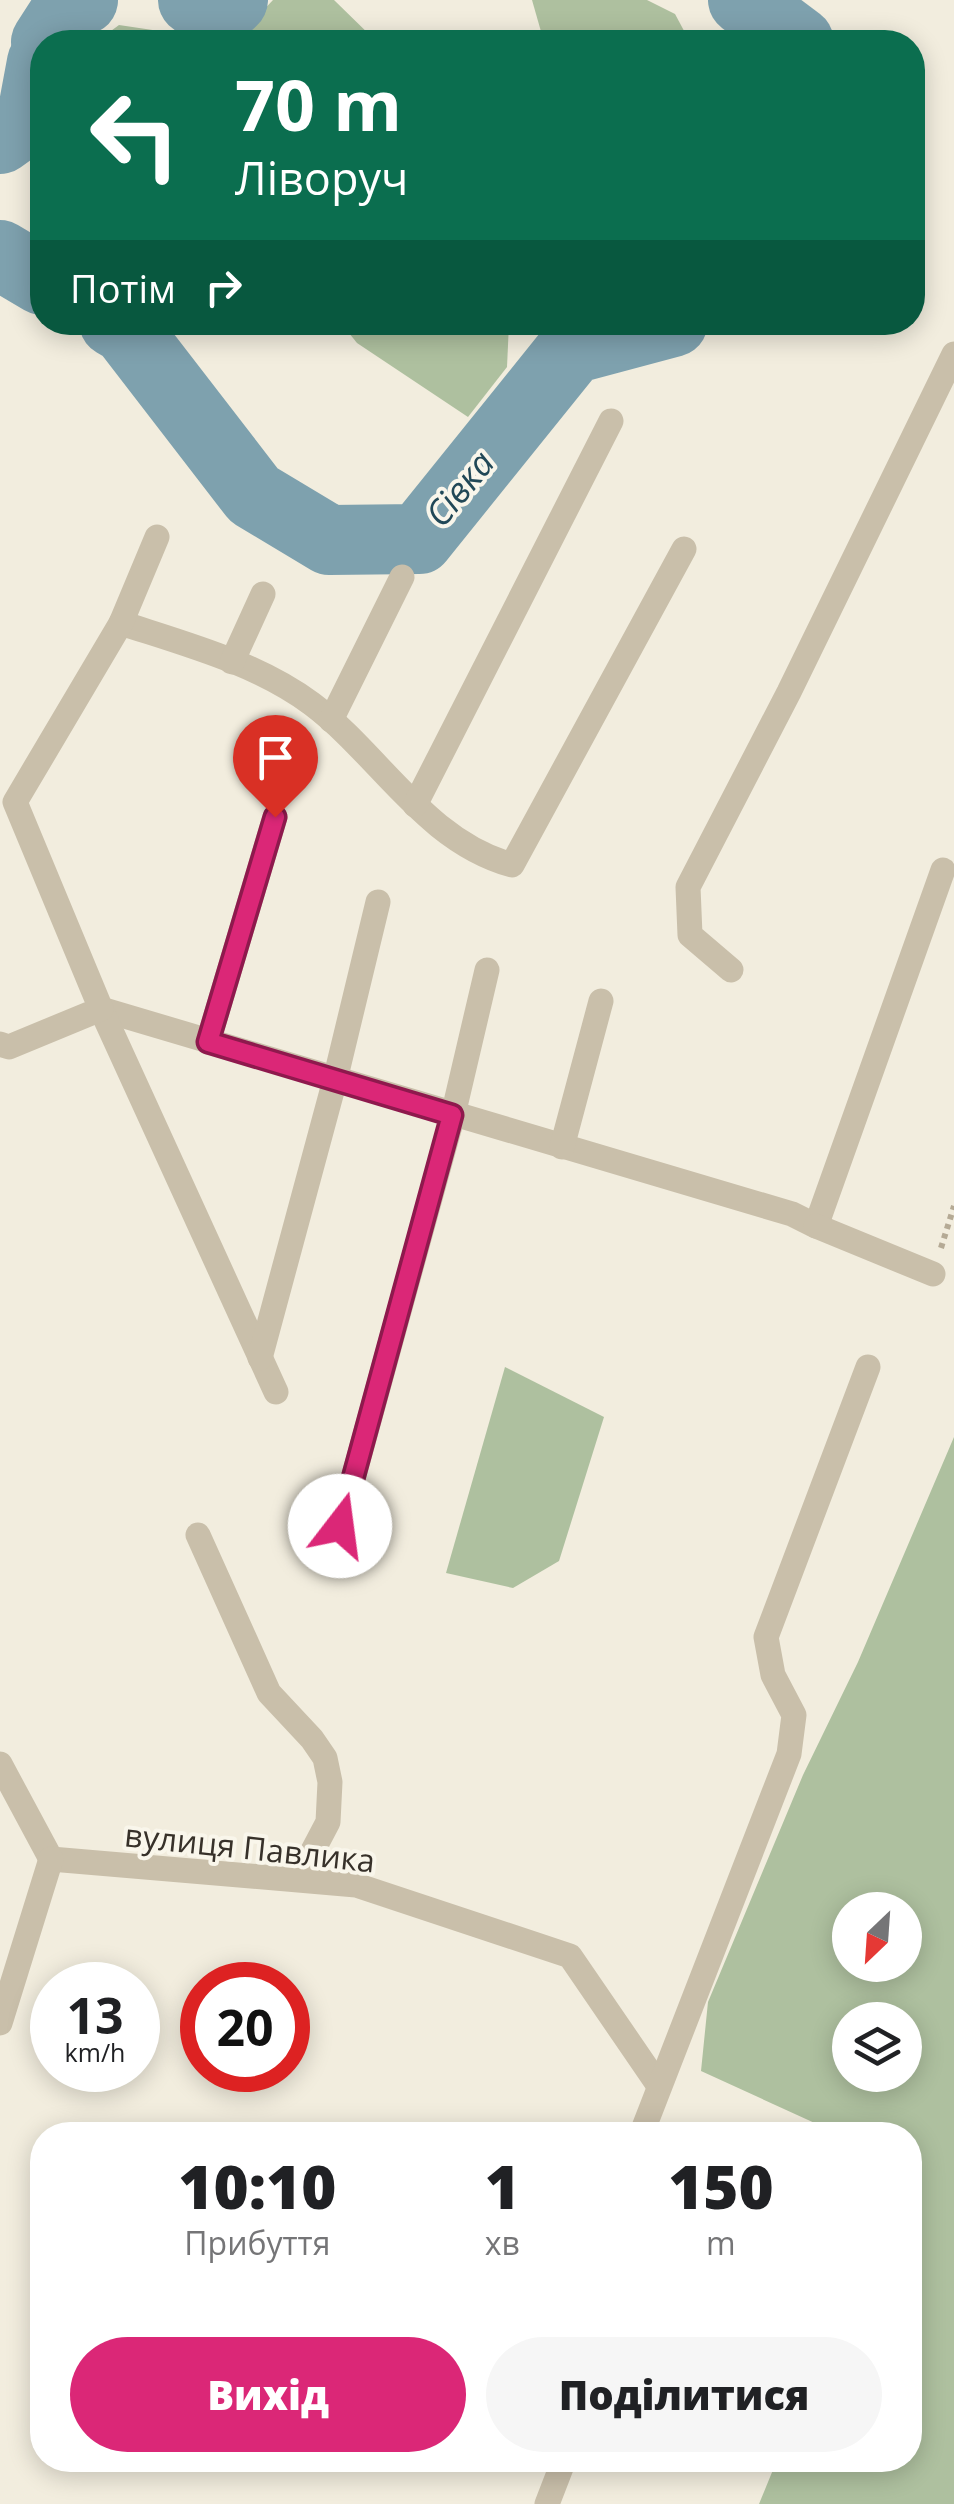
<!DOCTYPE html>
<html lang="uk">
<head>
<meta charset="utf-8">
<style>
	body { margin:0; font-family:"Open Sans",sans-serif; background:#f6f6f6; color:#202124; height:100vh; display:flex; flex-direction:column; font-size:38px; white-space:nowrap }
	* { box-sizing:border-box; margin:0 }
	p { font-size:32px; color:#757577 }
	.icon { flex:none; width:55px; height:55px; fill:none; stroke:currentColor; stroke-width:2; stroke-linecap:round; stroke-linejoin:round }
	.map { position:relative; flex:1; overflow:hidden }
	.sheet { position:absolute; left:30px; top:2122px; width:892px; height:350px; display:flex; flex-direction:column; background:#fff; border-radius:40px; box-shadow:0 5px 25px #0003 }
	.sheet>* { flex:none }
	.banner { position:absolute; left:30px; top:30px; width:895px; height:305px; border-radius:40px; box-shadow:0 5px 25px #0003; background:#0b6e4f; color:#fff; overflow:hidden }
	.needle { width:65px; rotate:205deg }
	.fabs { position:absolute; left:832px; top:1892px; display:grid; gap:20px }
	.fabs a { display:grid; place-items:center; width:90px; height:90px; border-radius:50%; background:#fff; box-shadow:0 5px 25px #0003; font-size:50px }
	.speed { position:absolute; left:30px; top:1962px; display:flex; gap:20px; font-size:50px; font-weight:700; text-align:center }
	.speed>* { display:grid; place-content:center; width:130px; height:130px; border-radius:50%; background:#fff; box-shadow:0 5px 25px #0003; line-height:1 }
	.speed small { font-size:25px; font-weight:400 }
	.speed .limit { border:15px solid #d22; background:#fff; color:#111 }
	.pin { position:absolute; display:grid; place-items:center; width:85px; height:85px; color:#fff; margin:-102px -42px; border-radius:50% 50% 50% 0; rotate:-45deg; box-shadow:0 0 10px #0007 }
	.pin .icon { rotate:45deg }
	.me { position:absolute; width:110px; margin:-55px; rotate:15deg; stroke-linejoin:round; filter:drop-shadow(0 0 8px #0008) }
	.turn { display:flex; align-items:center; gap:35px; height:210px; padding:0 40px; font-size:45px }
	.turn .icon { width:130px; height:130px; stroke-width:2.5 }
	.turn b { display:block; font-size:70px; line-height:85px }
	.then { display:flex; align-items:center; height:95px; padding:0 40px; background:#0003; gap:20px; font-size:38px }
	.eta { display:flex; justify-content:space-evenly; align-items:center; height:170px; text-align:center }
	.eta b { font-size:60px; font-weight:800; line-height:70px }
	.cta { display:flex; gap:20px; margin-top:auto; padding:20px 40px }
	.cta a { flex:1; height:115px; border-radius:60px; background:#db2777; color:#fff; font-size:40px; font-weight:800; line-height:115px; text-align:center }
	.cta a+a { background:#f6f6f6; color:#202124 }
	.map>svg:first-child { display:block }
	.green { fill:#aec09f; fill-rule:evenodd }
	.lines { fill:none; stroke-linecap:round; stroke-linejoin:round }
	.river { stroke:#7ea1ae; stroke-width:70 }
	.path { stroke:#b5aa95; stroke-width:6; stroke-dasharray:5 5; stroke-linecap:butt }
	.minor { stroke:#c9bfaa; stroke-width:25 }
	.route-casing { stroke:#8e194d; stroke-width:25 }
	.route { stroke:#db2777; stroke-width:18 }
	.labels { text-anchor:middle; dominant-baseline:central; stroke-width:8; stroke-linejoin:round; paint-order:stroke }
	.street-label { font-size:32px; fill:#37312a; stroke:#f9f6eb }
	.water-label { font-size:35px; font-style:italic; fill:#214857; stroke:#f9f6eb }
</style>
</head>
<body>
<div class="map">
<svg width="954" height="2504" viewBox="0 0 954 2504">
	<rect width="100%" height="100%" fill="#f2edde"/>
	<!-- green -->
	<g class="green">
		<path d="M273 0H334L377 42H96L119 25 233 42Z"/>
		<path d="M532 0H647L675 14 690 42H544Z"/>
		<path d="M341 323H509L507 367 468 417 357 343Z"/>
		<path d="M505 1367 604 1417 559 1561 513 1588 446 1573Z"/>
		<path d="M954 1437V2504H759L777 2460H910V2135H841L701 2071 708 2002 803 1775 858 1662ZM905 1910V1965H850V1910ZM905 2020V2075H850V2020Z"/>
	</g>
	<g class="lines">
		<!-- river -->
		<g class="river">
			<path d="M193 0 221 11 233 0"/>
			<path d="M743 0 799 42"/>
			<path d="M46 42 71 3 83 0"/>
			<path d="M0 139 32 116 42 62"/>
			<path d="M0 255 42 280"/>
			<path d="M114 322 126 329 254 495 329 540 419 539 572 349 673 322"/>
		</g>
		<!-- path -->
		<path class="path" d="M941 1248 954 1206"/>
		<!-- minor -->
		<g class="minor">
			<path d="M121 623C185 644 257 663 312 704 380 755 425 841 512 865L684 549"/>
			<path d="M232 662 263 594"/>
			<path d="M331 720 402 577"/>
			<path d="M415 805 611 421"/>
			<path d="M731 970 690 935 688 887 789 692 954 354"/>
			<path d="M101 1009 792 1214 816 1226 943 870"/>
			<path d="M101 1009 276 1392"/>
			<path d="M208 1042 275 817"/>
			<path d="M0 1044 9 1047 101 1009 15 802 121 623 157 537"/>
			<path d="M562 1147 601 1001"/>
			<path d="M816 1226 933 1274"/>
			<path d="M260 1358 335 1080 378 902"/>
			<path d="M340 1526 453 1115 487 970"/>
			<path d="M198 1535 269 1693 312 1739 325 1758 330 1782 328 1822 298 1879"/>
			<path d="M0 1764 51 1859"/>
			<path d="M51 1859 356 1885 570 1956 659 2086"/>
			<path d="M0 2023 51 1859"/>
			<path d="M641 2135 789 1754 794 1715 773 1675 766 1637 868 1367"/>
			<path d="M547 2504 564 2460"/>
		</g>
	</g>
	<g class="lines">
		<!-- route casing -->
		<g class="route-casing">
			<path id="route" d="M275 817 208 1042 452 1115 340 1526"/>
		</g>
		<!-- route -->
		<use href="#route" class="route"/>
	</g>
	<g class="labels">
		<!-- street labels -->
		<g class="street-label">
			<text transform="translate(250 1847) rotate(6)">вулиця Павлика</text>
		</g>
		<!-- water labels -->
		<g class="water-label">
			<text transform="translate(459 488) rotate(-51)">Сівка</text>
		</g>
	</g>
</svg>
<div class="fabs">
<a><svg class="needle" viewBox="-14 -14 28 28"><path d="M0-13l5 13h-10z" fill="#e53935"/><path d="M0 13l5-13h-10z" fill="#757577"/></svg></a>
<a><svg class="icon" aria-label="layers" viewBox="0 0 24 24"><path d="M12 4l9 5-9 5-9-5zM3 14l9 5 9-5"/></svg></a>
</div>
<div class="speed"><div>13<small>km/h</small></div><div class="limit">20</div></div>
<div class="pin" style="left:275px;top:817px;background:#d93025"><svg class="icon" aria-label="arrive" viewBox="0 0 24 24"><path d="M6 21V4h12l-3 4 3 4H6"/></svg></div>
<svg class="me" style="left:340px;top:1526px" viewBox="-20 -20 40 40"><circle r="19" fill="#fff"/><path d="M0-13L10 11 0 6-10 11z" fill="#db2777"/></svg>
<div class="banner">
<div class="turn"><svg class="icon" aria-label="left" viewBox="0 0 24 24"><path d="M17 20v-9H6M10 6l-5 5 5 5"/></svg><div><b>70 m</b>Ліворуч</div></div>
<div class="then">Потім<svg class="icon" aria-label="right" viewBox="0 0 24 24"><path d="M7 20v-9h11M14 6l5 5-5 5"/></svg></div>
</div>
<section class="sheet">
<div class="eta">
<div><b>10:10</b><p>Прибуття</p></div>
<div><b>1</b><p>хв</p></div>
<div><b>150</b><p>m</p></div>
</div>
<div class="cta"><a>Вихід</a><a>Поділитися</a></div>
</section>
</div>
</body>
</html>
